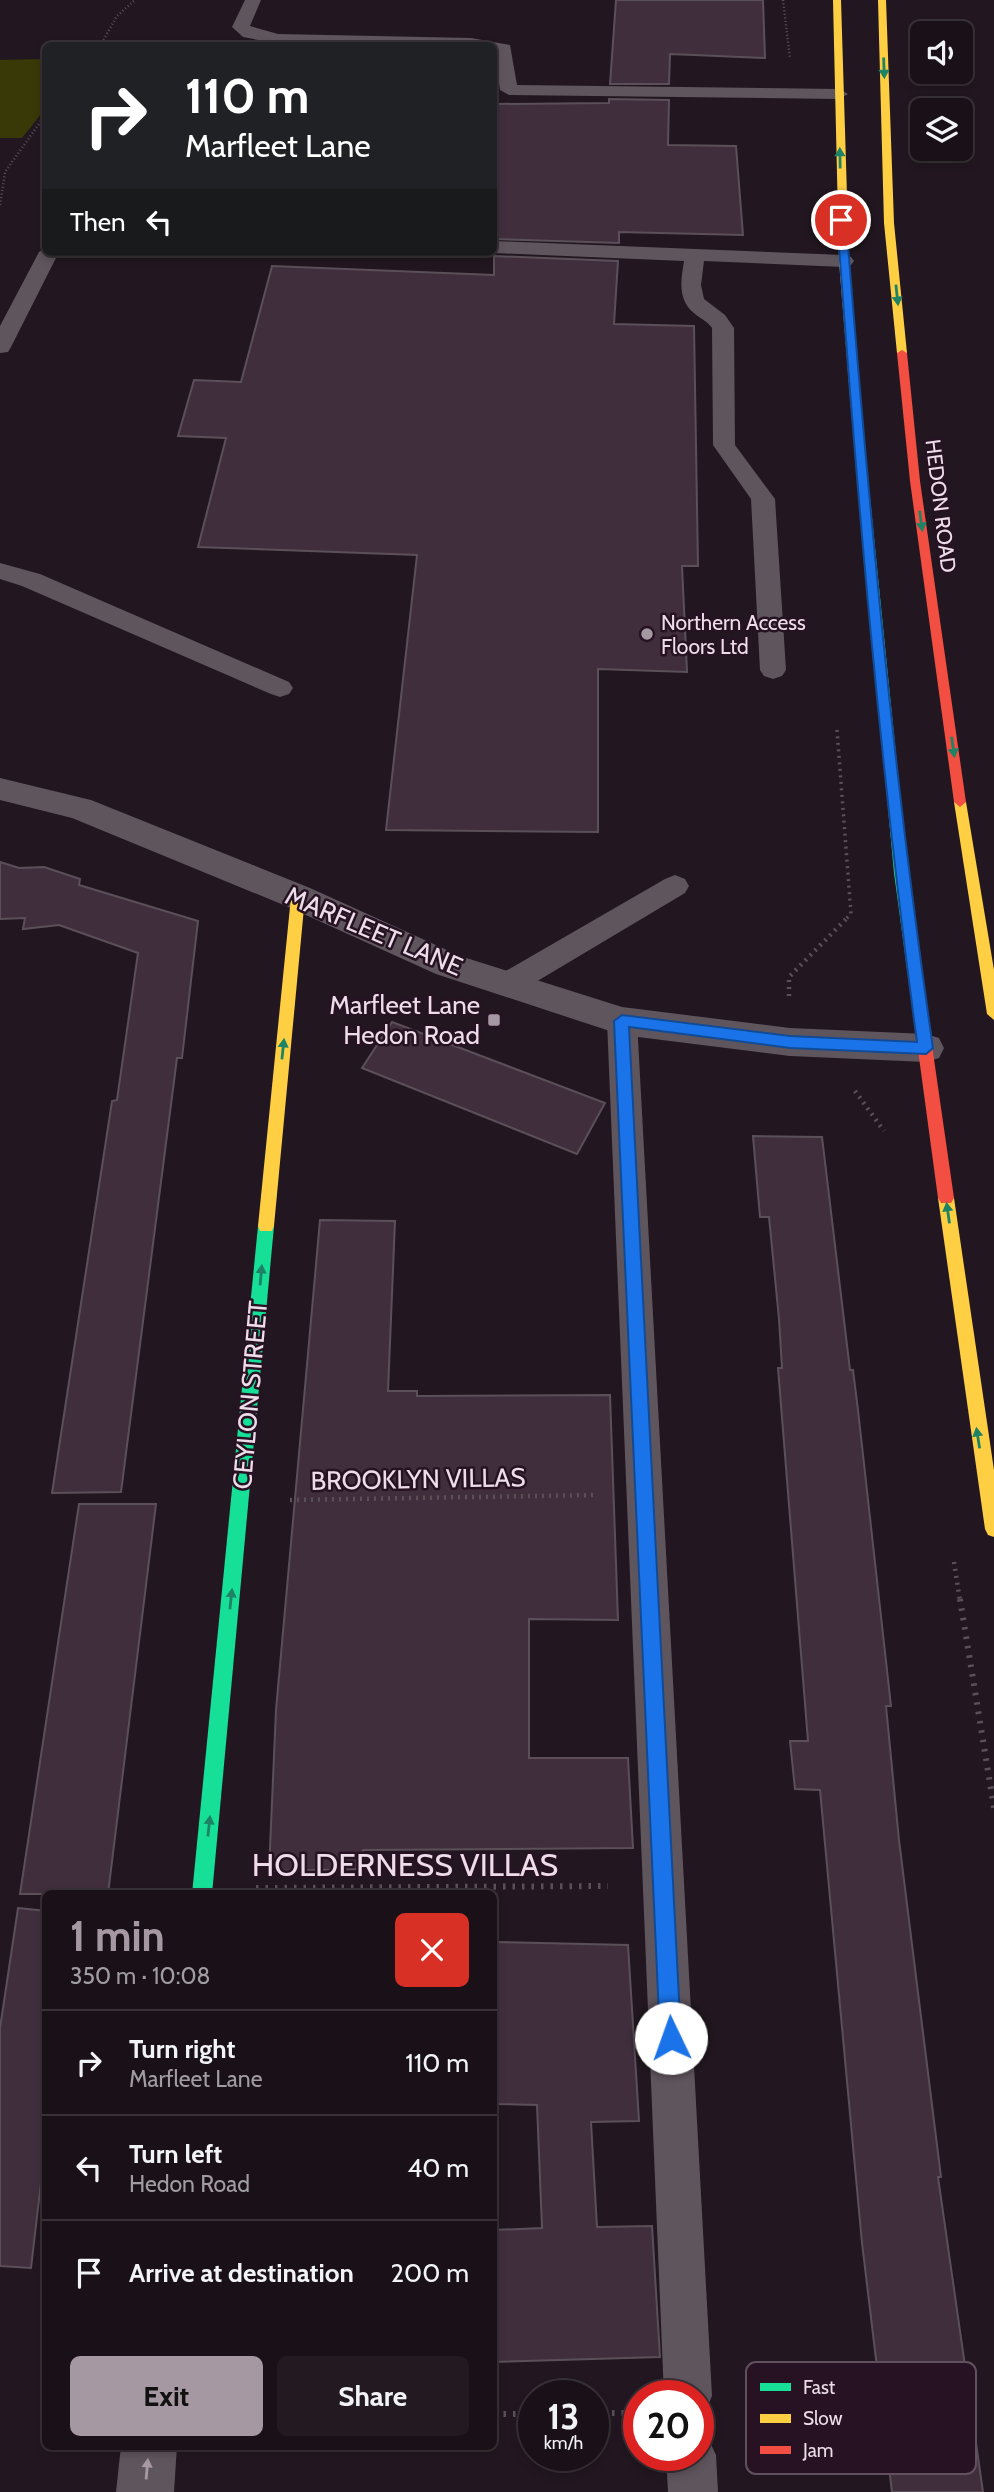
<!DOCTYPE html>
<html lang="en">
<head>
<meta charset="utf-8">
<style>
	body { margin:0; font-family:Cabin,sans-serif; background:#231a21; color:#f1f3f6; height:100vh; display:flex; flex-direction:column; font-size:26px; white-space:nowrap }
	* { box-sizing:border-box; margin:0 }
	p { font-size:23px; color:#9f9da2 }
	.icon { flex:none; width:38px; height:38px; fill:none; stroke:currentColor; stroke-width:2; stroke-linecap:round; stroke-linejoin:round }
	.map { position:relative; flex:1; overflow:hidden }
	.panel { position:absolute; left:42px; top:1890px; width:455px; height:560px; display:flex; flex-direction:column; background:#1a1118; border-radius:10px; box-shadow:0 4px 10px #0003,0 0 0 2px #383137 }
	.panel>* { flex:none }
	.guide { position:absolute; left:42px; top:42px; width:455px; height:214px; border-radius:10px; box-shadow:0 4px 10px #0003,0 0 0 2px #383137; background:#202124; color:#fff; overflow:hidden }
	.tools { position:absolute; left:910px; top:21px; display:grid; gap:14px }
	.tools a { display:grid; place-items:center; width:63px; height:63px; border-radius:10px; background:#1a1118; box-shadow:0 4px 10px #0003,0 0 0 2px #383137; font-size:35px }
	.speed { position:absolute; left:518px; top:2380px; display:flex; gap:14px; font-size:35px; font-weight:700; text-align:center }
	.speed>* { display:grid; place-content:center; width:91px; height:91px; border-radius:50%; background:#1a1118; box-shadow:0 4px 10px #0003,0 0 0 2px #383137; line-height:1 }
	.speed small { font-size:18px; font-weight:400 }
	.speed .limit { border:10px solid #d22; background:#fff; color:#111 }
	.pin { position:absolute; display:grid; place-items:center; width:60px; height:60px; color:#fff; margin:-30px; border:4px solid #fff; border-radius:50%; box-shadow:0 2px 7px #0007 }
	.me { position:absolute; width:77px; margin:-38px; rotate:357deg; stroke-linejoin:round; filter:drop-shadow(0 0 5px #0008) }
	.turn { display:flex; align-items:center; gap:24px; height:147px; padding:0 28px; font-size:32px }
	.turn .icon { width:91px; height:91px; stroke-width:2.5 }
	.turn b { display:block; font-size:49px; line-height:60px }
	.then { display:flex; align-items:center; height:66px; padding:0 28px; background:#0003; gap:14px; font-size:26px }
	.round { display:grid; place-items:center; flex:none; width:74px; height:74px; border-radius:10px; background:#231a21 }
	.head { display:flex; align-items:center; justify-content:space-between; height:119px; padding:0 28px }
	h1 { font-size:42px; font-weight:800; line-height:52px; color:#a598a3 }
	.primary-button { display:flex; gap:14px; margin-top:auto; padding:14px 28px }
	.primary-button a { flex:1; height:80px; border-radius:10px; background:#a598a3; color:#111; font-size:28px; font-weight:800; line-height:80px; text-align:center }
	.primary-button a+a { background:#231a21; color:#f1f3f6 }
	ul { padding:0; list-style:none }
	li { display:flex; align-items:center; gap:21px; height:105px; padding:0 28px; border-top:2px solid #383137 }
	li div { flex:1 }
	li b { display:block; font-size:26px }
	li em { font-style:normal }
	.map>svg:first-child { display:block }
	.green { fill:#383906 }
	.building { fill:#402e3d; stroke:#5b5059; stroke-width:2 }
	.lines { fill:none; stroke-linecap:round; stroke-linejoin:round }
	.path-far3 { stroke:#5a5158; stroke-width:2.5; stroke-dasharray:1 2.5; stroke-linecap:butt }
	.path-far2 { stroke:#5a5158; stroke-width:3.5; stroke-dasharray:2 4.5; stroke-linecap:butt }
	.path-far1 { stroke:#5a5158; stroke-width:4.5; stroke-dasharray:2 5; stroke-linecap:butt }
	.path { stroke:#5a5158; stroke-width:6; stroke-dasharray:2.5 7; stroke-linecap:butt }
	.lane { fill:#5f555d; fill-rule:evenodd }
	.street { fill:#5f555d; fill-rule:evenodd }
	.fast { fill:#16e098; fill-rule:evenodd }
	.slow { fill:#ffcf43; fill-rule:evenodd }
	.jam { fill:#f24e42; fill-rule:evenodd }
	.oneway { fill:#1e8364 }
	.oneway2 { fill:#a699a3 }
	.route { fill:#1a73e8; stroke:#114b97; stroke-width:2 }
	.poi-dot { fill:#a598a3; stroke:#271224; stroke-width:2.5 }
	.labels { text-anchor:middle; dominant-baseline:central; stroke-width:5; stroke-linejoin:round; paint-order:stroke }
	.far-street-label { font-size:21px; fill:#ecdde9; stroke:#271224 }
	.far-poi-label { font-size:21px; fill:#ecdde9; stroke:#271224; text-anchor:start }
	.street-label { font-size:26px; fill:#ecdde9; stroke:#271224 }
	.poi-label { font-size:26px; fill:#ecdde9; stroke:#271224; text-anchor:end }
	.near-street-label { font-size:32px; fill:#ecdde9; stroke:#271224 }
	.key { fill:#271224; stroke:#624f5f; stroke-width:2 }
	.key-label { font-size:19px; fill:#ecdde9 }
</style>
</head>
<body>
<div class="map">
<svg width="994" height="2492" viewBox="0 0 994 2492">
	<rect width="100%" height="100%" fill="#221720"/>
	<!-- green -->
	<path class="green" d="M45 59V109L22 138H0V60Z"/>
	<!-- building -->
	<g class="building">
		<path d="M616 0H763L765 58 670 54 669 84H610Z"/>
		<path d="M609 99 669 100 668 145 736 146 743 235 619 232V243L494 239V104L609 103Z"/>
		<path d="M494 256 618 261 614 324 694 326 698 566H682L687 672 598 669V832L386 830 417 555 198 547 226 438 178 436 194 380 241 382 272 266 494 275Z"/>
		<path d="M0 862 19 868 44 867 80 879 79 885 198 921 182 1058H177L121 1492 52 1493 112 1101 117 1100 138 953 59 925 23 929 25 918 0 919Z"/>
		<path d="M392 1022 605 1103 577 1154 362 1068Z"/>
		<path d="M753 1136 822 1137 850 1370H853L858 1410 891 1706H886L899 1840 941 2177H938L983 2492H892L862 2243 820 1790 795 1789 790 1741H808L778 1368H782L779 1319 769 1217H760Z"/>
		<path d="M320 1220 395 1221 388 1391H417V1396L610 1395 618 1620 529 1619V1758H628L633 1848 363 1850V1869L269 1871 276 1710Z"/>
		<path d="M79 1504H156L108 1894H20Z"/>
		<path d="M18 1908 46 1911V2174H42L31 2268 0 2266V2028Z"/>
		<path d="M494 1942 628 1945 639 2121 591 2122 597 2227 652 2226 660 2357 494 2362V2230L542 2228 537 2105 494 2104Z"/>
	</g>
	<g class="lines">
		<!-- path-far3 -->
		<g class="path-far3">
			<path d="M783 0 790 58"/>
			<path d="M100 46 117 16 135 0"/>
			<path d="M0 205 5 172 46 114"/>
		</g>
		<!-- path-far2 -->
		<path class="path-far2" d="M837 730 851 914 846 919"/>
		<!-- path-far1 -->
		<g class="path-far1">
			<path d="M789 996V977L848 917"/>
			<path d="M855 1091 884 1131"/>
			<path d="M290 1500 596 1495"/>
			<path d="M954 1562 960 1601"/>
		</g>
		<!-- path -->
		<g class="path">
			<path d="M960 1599 994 1808"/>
			<path d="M256 1888 608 1886"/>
			<path d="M593 2413H627"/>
			<path d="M494 2414H534"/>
		</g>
		<!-- lane -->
		<g class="lane">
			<path d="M245 0H261L250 26 278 34 471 38 510 45 517 85 839 89 848 94 839 99 509 95 500 90 494 46 278 44 243 37 232 27Z"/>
			<path d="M494 241 844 255 851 257 854 261 851 265 844 267 704 261 701 285 704 299 725 315 734 328 735 445 775 499 786 670 782 676 773 679 764 676 760 670 751 499 713 445 712 328C707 321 701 319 695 314 677 300 681 280 684 261L494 253 490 252H494Z"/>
			<path d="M46 247V252H59L11 347 8 352 0 353V326L39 252Z"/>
			<path d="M0 563 40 574 289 682 293 688 289 694 280 697 271 694 22 586 0 579Z"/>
			<path d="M675 875 685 879 689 886 685 893 519 992 508 996 497 992 493 984 497 976 665 879Z"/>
			<path d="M622 1009 633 1013 637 1021 712 2396 705 2413 698 2416V2396H664L607 1021 611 1013Z"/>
			<path d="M698 2433 708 2438 716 2455 718 2492H668L666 2455H698Z"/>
		</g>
		<!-- street -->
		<g class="street">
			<path d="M0 778 91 800 310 888 460 956 622 1007 790 1028 926 1034 939 1038 944 1048 939 1058 926 1062 790 1056 622 1035 436 974 286 906 72 818 0 800Z"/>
			<path d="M121 2446H177L174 2492H116Z"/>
		</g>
		<!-- fast -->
		<g class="fast">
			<path d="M856 406 861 409 908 873 922 976 915 981 908 976 894 873 851 409Z"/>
			<path d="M266 1219 272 1221 274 1226 212 1894H192L258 1226 260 1221Z"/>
		</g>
		<!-- slow -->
		<g class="slow">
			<path d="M833 0H841L849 261 861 409 856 412 851 409 839 261Z"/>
			<path d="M878 0H886L894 223 907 353 902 356 897 353 884 223Z"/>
			<path d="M960 797 966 802 994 970V1020L987 1014 954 802Z"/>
			<path d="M298 892 305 897 274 1226 272 1231H260L258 1226 291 897Z"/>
			<path d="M946 1191 951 1193 954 1198 994 1470V1537L988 1535 985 1529 938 1198 941 1193Z"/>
		</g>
		<!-- jam -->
		<g class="jam">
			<path d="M902 350 907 353 920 481 966 802 960 807 954 802 910 481 897 353Z"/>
			<path d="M915 971 922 976 954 1198 951 1203H941L938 1198 908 976Z"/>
		</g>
	</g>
	<!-- one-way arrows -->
	<defs><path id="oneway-solid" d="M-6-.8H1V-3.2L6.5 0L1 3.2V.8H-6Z" transform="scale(1.75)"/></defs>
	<g class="oneway">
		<use href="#oneway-solid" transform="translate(884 68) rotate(88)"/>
		<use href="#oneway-solid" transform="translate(840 158) rotate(-91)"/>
		<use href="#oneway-solid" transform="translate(897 295) rotate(84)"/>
		<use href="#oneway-solid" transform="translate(921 521) rotate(82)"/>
		<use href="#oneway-solid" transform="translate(953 747) rotate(82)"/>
		<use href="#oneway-solid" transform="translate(283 1049) rotate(-84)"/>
		<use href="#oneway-solid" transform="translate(948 1213) rotate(-98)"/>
		<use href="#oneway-solid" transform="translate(261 1275) rotate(-85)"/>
		<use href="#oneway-solid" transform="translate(978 1438) rotate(-99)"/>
		<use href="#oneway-solid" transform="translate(231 1599) rotate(-84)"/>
		<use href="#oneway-solid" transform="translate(209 1826) rotate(-84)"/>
	</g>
	<use class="oneway2" href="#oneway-solid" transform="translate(147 2469) rotate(-85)"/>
	<!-- route -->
	<path class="route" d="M841 217 846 220C868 497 893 773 933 1048L926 1054 790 1048 629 1027 681 2038 678 2046 671 2049 663 2046 660 2038 614 1021 622 1015 790 1036 917 1042C880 769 857 494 837 220Z"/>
	<!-- markers -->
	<g class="poi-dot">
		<circle cx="647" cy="634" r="7"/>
		<rect x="487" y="1013" width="14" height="14" rx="3.5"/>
	</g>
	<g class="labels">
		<!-- far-street labels -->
		<g class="far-street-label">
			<text transform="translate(941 506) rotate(83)">HEDON ROAD</text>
		</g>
		<!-- far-poi labels -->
		<g class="far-poi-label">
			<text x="661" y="622">Northern Access<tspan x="661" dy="24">Floors Ltd</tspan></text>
		</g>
		<!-- street labels -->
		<g class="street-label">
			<text transform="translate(374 931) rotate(23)">MARFLEET LANE</text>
			<text transform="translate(250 1395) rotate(-85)">CEYLON STREET</text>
			<text transform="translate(418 1479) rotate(-1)">BROOKLYN VILLAS</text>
		</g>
		<!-- poi labels -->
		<g class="poi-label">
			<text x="480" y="1005">Marfleet Lane<tspan x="480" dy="30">Hedon Road</tspan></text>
		</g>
		<!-- near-street labels -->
		<g class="near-street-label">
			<text x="405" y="1864">HOLDERNESS VILLAS</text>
		</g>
	</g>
	<!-- legend -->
	<rect x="746" y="2362" width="230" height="112" rx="10" class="key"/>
	<rect x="760" y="2383" width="31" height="8" fill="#16e098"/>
	<rect x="760" y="2414" width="31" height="9" fill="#ffcf43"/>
	<rect x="760" y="2446" width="31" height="8" fill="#f24e42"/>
	<g class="key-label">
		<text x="803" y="2394">Fast</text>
		<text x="803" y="2425">Slow</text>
		<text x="803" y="2457">Jam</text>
	</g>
</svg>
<div class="tools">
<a><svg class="icon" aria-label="sound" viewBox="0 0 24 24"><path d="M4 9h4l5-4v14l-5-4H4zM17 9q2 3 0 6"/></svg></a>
<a><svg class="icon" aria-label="layers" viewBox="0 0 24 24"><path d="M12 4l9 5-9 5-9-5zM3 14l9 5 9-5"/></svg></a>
</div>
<div class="speed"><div>13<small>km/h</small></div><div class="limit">20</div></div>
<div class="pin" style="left:841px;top:220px;background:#d93025"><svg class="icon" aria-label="arrive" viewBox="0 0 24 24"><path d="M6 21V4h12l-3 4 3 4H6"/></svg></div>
<svg class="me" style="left:671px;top:2038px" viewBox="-20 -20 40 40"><circle r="19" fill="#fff"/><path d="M0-13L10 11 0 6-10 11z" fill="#1a73e8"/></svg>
<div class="guide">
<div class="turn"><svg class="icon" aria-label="right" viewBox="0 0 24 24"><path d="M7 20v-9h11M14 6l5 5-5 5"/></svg><div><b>110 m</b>Marfleet Lane</div></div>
<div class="then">Then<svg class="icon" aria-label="left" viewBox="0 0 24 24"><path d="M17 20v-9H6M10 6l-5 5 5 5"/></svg></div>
</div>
<section class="panel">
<div class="head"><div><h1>1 min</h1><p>350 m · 10:08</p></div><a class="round" style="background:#d93025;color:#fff"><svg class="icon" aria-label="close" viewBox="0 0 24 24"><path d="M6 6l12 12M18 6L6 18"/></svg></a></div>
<ul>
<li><svg class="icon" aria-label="right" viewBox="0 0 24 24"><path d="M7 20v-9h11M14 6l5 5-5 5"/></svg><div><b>Turn right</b><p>Marfleet Lane</p></div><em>110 m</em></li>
<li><svg class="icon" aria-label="left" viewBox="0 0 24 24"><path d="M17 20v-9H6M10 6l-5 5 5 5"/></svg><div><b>Turn left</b><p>Hedon Road</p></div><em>40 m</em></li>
<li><svg class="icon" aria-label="arrive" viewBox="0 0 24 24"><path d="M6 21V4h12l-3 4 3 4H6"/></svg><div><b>Arrive at destination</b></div><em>200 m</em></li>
</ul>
<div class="primary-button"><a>Exit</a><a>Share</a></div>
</section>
</div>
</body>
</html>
